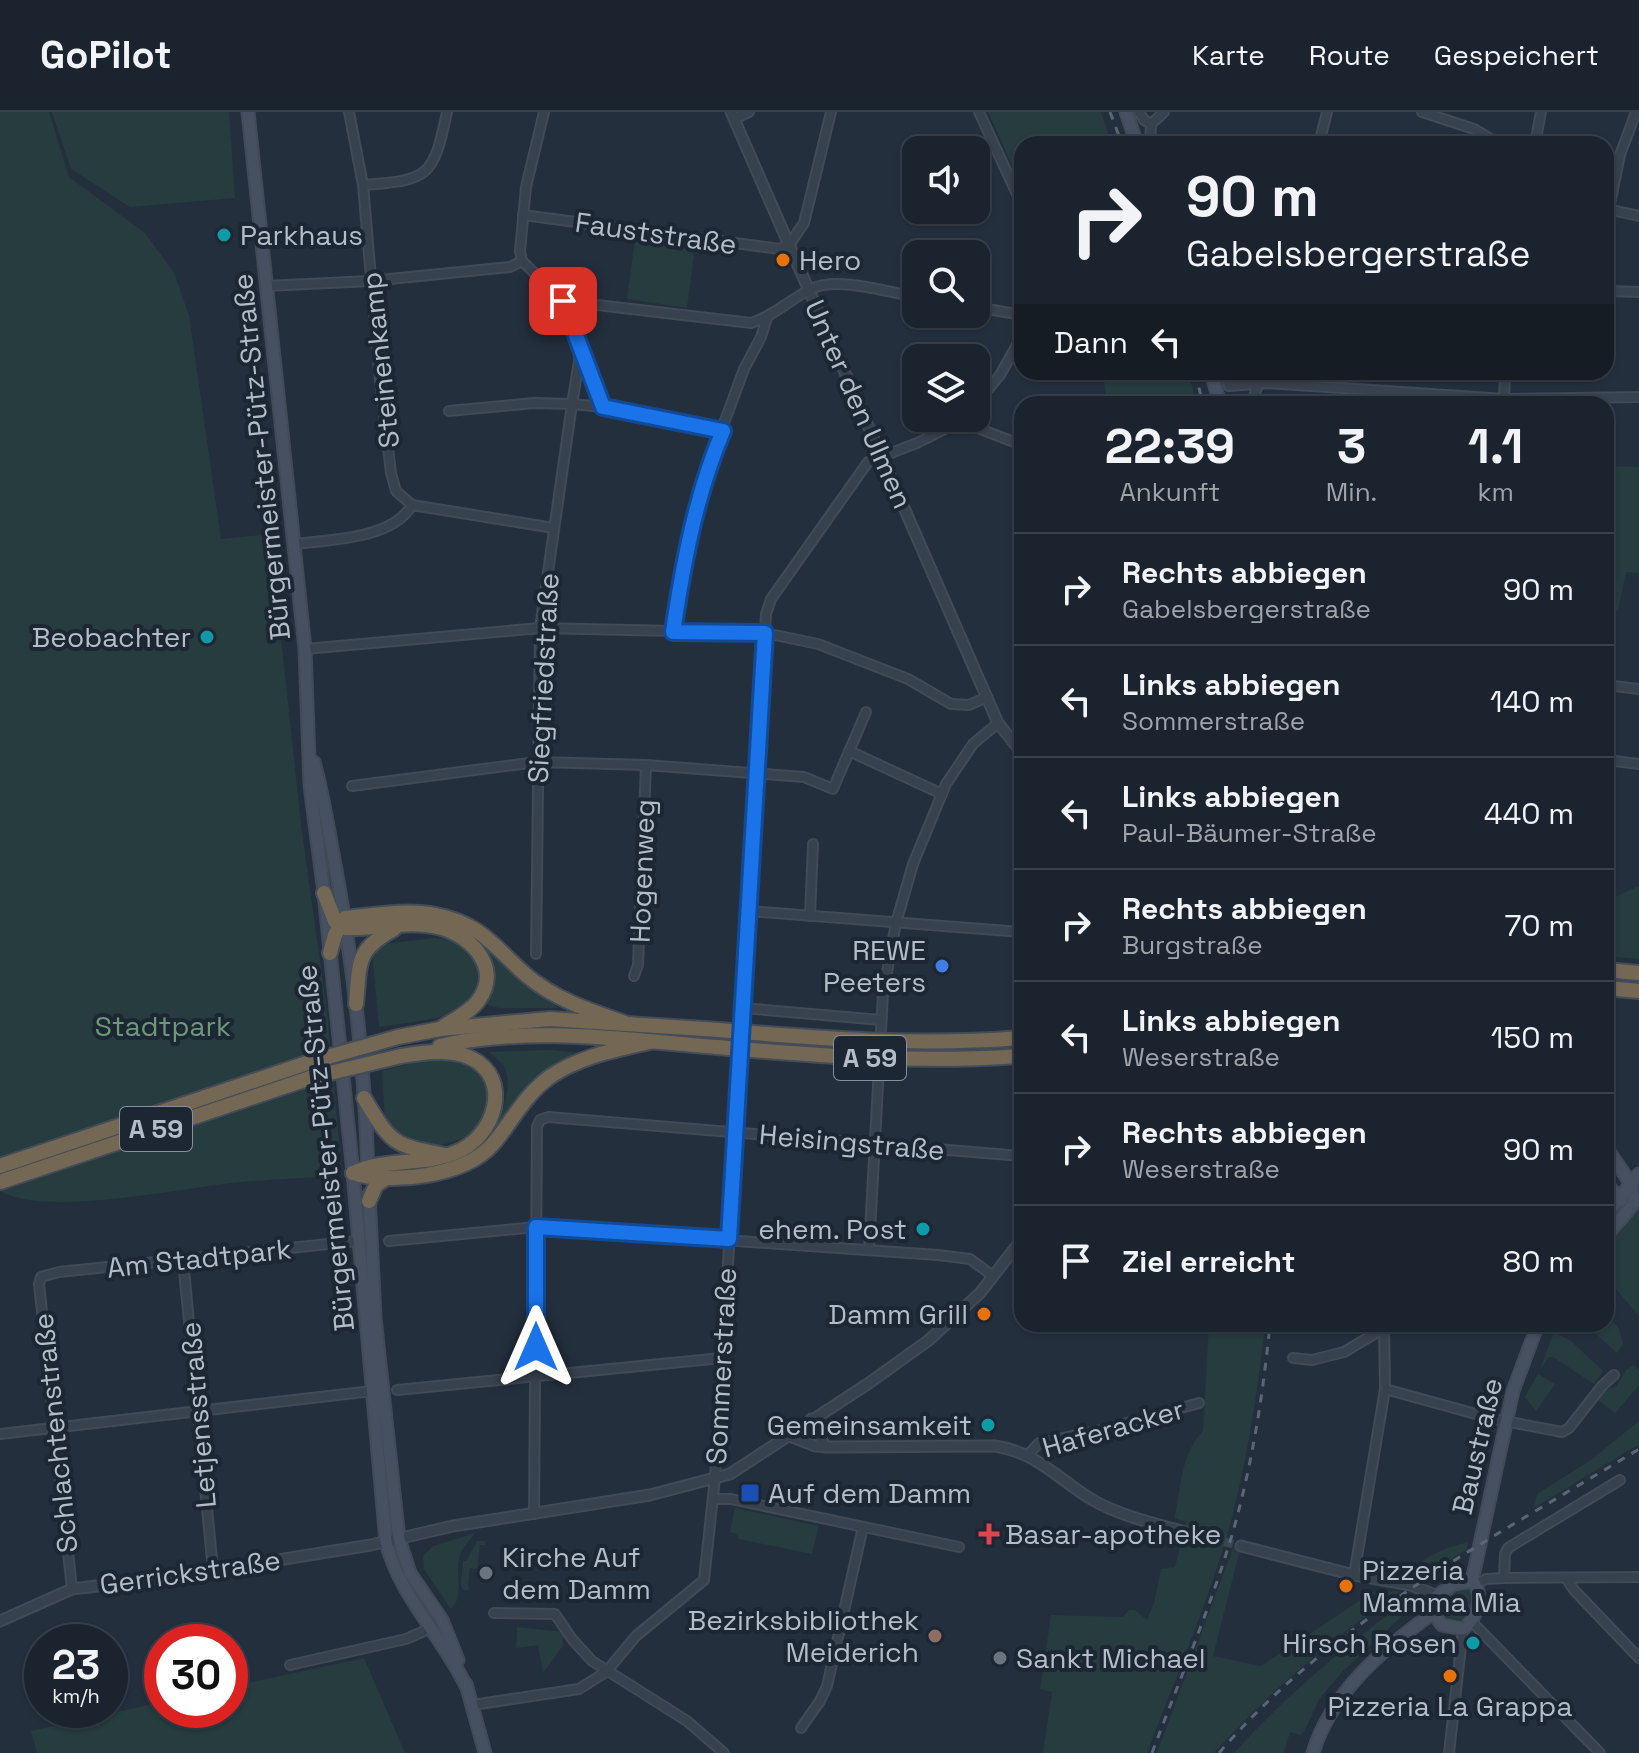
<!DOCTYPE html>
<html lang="de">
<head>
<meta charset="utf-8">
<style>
	body { margin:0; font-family:"Space Grotesk",sans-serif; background:#242b36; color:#f1f3f6; height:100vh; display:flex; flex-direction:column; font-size:30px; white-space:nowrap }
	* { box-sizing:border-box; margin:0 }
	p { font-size:26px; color:#a0a4aa }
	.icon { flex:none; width:44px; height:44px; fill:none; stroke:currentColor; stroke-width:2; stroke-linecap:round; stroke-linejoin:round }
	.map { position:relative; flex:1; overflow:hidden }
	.sheet { position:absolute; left:1014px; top:284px; width:600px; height:936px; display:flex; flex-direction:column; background:#1b232e; border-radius:24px; box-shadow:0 2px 6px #0004,0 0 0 2px #39404a }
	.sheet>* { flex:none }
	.guide { position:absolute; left:1014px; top:24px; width:600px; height:244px; border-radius:24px; box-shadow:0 2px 6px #0004,0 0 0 2px #39404a; background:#1b232e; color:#f1f3f6; overflow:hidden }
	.buttons { position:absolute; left:902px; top:24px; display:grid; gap:16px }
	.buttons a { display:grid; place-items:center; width:88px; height:88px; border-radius:16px; background:#1b232e; box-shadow:0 2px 6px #0004,0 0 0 2px #39404a; font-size:40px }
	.speed { position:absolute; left:24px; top:1512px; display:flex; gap:16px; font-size:40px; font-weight:700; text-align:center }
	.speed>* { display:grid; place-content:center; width:104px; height:104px; border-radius:50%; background:#1b232e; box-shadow:0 2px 6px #0004,0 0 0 2px #39404a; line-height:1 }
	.speed small { font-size:20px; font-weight:400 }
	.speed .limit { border:12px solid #d22; background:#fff; color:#111 }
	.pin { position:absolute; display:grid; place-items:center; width:68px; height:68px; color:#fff; margin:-34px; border-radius:16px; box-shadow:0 4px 12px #0006 }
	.me { position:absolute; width:88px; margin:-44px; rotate:0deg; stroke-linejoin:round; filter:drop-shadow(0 0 6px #0008) }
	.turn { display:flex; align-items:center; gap:28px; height:168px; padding:0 40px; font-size:36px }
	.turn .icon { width:104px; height:104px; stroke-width:2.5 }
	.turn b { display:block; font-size:56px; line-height:68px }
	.then { display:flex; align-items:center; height:76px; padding:0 40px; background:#0003; gap:16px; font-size:30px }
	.eta { display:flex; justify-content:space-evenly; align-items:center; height:136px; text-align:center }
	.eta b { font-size:48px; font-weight:700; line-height:56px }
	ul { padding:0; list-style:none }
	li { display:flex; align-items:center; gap:24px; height:112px; padding:0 40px; border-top:2px solid #39404a }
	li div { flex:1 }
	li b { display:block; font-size:30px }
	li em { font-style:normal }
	header { display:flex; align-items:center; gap:48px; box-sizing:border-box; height:112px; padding:0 40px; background:#1b232e; border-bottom:2px solid #39404a }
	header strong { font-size:38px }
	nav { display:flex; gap:44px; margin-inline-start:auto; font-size:28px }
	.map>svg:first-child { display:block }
	.green { fill:#263c3f }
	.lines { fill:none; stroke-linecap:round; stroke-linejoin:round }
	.tertiary-tunnel { stroke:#3a4453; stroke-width:9; stroke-dasharray:9 4.5; stroke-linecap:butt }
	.minor-casing { stroke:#414a57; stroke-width:12 }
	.tertiary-casing { stroke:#414a57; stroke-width:13 }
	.secondary-casing { stroke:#414a57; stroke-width:15 }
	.motorway-casing { stroke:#434c59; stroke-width:18 }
	.minor { stroke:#38414e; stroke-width:8 }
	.tertiary { stroke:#38414e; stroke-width:9 }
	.secondary { stroke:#465061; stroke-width:11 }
	.motorway { stroke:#746855; stroke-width:14 }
	.rail { stroke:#5a6575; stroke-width:3; stroke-dasharray:8 8; stroke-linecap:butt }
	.motorway-bridge-casing { stroke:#434c59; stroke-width:18; stroke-linecap:butt }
	.motorway-bridge { stroke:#746855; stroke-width:14 }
	.route-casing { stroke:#114b97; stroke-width:20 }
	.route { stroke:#1a73e8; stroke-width:14 }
	.culture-dot { fill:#0f9aa8; stroke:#1d2633; stroke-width:3 }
	.food-dot { fill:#e8710a; stroke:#1d2633; stroke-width:3 }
	.shop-dot { fill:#3f7fe0; stroke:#1d2633; stroke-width:3 }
	.transit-dot { fill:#1a4fb4; stroke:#1d2633; stroke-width:3 }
	.health-dot { fill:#e0444e; stroke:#1d2633; stroke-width:3 }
	.worship-dot { fill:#6b7280; stroke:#1d2633; stroke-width:3 }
	.education-dot { fill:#8d6e63; stroke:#1d2633; stroke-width:3 }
	.labels { text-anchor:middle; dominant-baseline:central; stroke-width:8; stroke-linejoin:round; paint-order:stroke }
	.shield { fill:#1d2633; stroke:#878f9c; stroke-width:2 }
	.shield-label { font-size:26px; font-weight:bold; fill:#b4bcc9 }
	.street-label { font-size:28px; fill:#b4bcc9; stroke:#1d2633 }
	.poi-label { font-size:28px; fill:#b4bcc9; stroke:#1d2633; text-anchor:start }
	.park-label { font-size:28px; fill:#6b9a76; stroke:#1d2633 }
</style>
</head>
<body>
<header>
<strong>GoPilot</strong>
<nav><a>Karte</a><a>Route</a><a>Gespeichert</a></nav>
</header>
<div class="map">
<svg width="1639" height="1641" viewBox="0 0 1639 1641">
	<rect width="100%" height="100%" fill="#242f3e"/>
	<!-- green -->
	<g class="green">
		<path d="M0 0H49L69 65 145 121 174 161 189 203 221 427 270 422 301 713 327 900 342 1063C305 1067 268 1067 231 1071 178 1077 43 1105 0 1079Z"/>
		<path d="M52 0H229L235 86 130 95 71 57Z"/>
		<path d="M988 0H1101L1112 32H1022V75Z"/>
		<path d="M635 126 695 135 687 196 627 187Z"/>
		<path d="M1103 260H1188L1197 292H1107Z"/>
		<path d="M1606 354 1639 355V461L1626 460 1618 499 1606 498Z"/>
		<path d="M1639 774V847L1606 844V787H1611Z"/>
		<path d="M434 826C445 827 455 828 464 834 486 849 479 885 458 898 439 909 401 911 379 915L372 840 384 832Z"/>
		<path d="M479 827 534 878 559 896H499L484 892C489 864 494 853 479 827Z"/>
		<path d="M550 938 579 941C546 958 519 981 500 1013L497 1012C504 998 511 975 506 959 503 951 494 945 489 940Z"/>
		<path d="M437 945C447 947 465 946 473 952 483 959 486 968 489 979 499 1019 442 1043 409 1031 401 1028 392 1017 385 1011L382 959Z"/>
		<path d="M1639 1096V1204L1606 1165V1146L1610 1141 1607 1135Z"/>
		<path d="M1606 1201 1619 1217 1623 1232 1617 1241 1585 1212H1606Z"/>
		<path d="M1209 1212H1265C1258 1281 1247 1349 1229 1417 1207 1493 1175 1567 1147 1641H1043L1052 1580 1040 1577 1051 1503 1123 1505 1129 1498H1135L1147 1508 1154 1491 1161 1457 1175 1455 1186 1410 1175 1406C1180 1377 1182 1339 1203 1319Z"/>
		<path d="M1554 1220 1571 1229 1603 1259 1594 1272 1553 1245H1549L1540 1257Z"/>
		<path d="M1634 1253 1639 1260V1273L1615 1301 1598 1288 1605 1278 1617 1274 1626 1258Z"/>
		<path d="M1538 1262 1555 1272 1536 1299 1525 1285Z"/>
		<path d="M1639 1309V1332L1534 1396 1537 1382 1591 1348Z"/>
		<path d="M735 1396 819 1414 812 1442 739 1427 736 1422 730 1420Z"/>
		<path d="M475 1421C470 1428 463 1435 460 1443 454 1460 465 1486 451 1497L424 1457 423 1444 433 1434Z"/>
		<path d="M477 1429H485L486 1433H480L477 1457 470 1456 468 1475 470 1477 464 1479 461 1474 463 1449H466Z"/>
		<path d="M1468 1430 1466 1438 1423 1465 1412 1461C1424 1442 1447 1436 1468 1430Z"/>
		<path d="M1234 1433 1241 1434 1213 1544 1261 1554 1373 1480 1400 1479C1332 1527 1270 1579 1214 1641H1157Z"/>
		<path d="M1466 1474 1473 1478 1471 1499 1463 1510 1449 1509 1442 1500 1444 1487Z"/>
		<path d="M1410 1486 1413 1488 1411 1496 1344 1558 1320 1586 1304 1620 1301 1623 1290 1620 1284 1641H1234C1287 1582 1347 1533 1410 1486Z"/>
		<path d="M517 1515 563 1520 565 1524 562 1528 564 1532 543 1561 538 1533 516 1536Z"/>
		<path d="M364 1546 405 1641H37L31 1619 162 1590V1598H230V1575Z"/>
	</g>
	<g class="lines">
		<!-- tertiary-tunnel -->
		<path class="tertiary-tunnel" d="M1185 1420 1241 1434"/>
		<!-- minor casing -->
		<g class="minor-casing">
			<g id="minor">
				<path d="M349 0 363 73 379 259 391 361 396 379 412 393"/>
				<path d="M544 0 526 75 520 139 522 149 563 189 603 295 723 319"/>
				<path d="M979 0 1022 93"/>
				<path d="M1139 0 1144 8 1151 12"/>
				<path d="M1422 0 1474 17 1499 32"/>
				<path d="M734 7 749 0"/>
				<path d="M1151 12 1164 0"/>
				<path d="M1150 32 1151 12"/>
				<path d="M1319 32 1327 0"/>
				<path d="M1535 32 1541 0"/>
				<path d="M363 73C429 68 433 66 447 0"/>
				<path d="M1607 97 1639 104"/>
				<path d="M1609 97 1620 43 1636 0"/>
				<path d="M523 103 780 137 789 133 804 111 831 0"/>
				<path d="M266 174 370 169 510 155 522 149"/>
				<path d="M1606 179 1639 180"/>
				<path d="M563 189 751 211C774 204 789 188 811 177 837 164 887 180 916 185"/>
				<path d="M976 195 1022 203"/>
				<path d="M581 237 572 292 603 295"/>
				<path d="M1225 260 1229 274 1268 271 1505 287 1639 285"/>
				<path d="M1504 291 1505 260"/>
				<path d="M976 292 1000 263 1022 224"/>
				<path d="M1251 292 1258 273 1260 260"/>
				<path d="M449 299 534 291 572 292 540 516 536 842"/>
				<path d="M294 432C329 428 393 427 412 393L554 416"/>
				<path d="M673 520 678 486 706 360 744 257 761 225 767 206"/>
				<path d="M305 537 540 516 765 521 818 532 908 567 951 592 969 593 987 585"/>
				<path d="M1606 573 1639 577"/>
				<path d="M849 639 942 682"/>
				<path d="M1606 648 1639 652"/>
				<path d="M352 674 537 650 646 653 804 665 833 677 866 600"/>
				<path d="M749 799 1022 820"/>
				<path d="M810 804 813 732"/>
				<path d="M634 864 638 853 646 653"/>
				<path d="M743 896 881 908"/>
				<path d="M742 922 766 502 771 487 868 350 917 331 947 316 962 306 972 314 1022 333"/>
				<path d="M389 1129 536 1115 938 1143 970 1147 993 1164"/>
				<path d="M869 1138 883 882 896 811 913 752 946 672 973 632 998 611"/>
				<path d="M183 1148 213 1458"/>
				<path d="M1440 1212 1467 1215 1499 1212"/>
				<path d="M1293 1246 1312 1248 1344 1240 1391 1212"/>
				<path d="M1385 1277 1494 1307 1562 1320 1569 1316 1602 1274 1614 1263"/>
				<path d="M397 1278 722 1246"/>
				<path d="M0 1322 372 1279"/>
				<path d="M1028 1343 1039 1331 1105 1317 1199 1291"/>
				<path d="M713 1387H731L959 1435"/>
				<path d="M534 1402 537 1015 540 1008 548 1005 1022 1044"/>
				<path d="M1354 1463 1385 1277 1384 1212"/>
				<path d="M1504 1466 1505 1442 1508 1436 1620 1368"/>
				<path d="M1566 1466 1574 1478 1639 1546"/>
				<path d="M1476 1472 1486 1467 1504 1466 1639 1465"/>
				<path d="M72 1477 39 1172 41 1165 59 1160 357 1129"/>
				<path d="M494 1501 555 1502 572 1527 592 1549 687 1609 724 1641"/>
				<path d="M1472 1510 1600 1641"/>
				<path d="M290 1553 406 1527 431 1516"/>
				<path d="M472 1593 579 1577 606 1560 636 1524 704 1468 715 1366 741 936"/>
				<path d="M801 1616 820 1589 827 1574 863 1415"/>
				<path d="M1449 1641 1463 1517"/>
			</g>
		</g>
		<!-- tertiary casing -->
		<g class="tertiary-casing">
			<g id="tertiary">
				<path d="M731 0 998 611 1022 641"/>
				<path d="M811 1307 825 1335"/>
				<path d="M787 1323 815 1334 830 1335 995 1334C1036 1340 1057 1366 1091 1387 1120 1404 1153 1411 1185 1420"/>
				<path d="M1241 1434 1354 1463 1411 1473 1437 1484"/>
				<path d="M0 1509 72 1477 172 1465 371 1433 453 1414 650 1383 730 1362 869 1271 929 1228 980 1181 1022 1127"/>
			</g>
		</g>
		<!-- secondary casing -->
		<g class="secondary-casing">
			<g id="secondary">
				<path d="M248 0 305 537 310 673 324 781 353 1061 386 1430C400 1485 443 1525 467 1576"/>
				<path d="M1126 0 1137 32"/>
				<path d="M1211 260 1220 292"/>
				<path d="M314 650C324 686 329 722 336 758 354 857 365 959 368 1061"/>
				<path d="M1606 1035 1631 1072 1634 1091"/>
				<path d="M1606 1070 1618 1086 1622 1088"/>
				<path d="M369 1082 375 1206 399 1427 410 1461 442 1508 458 1548"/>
				<path d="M1606 1102 1639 1062"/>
				<path d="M1606 1124 1637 1088"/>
				<path d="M1472 1469 1454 1472 1437 1484 1433 1501 1442 1513 1463 1517C1477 1507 1485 1482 1472 1469L1513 1279 1538 1212"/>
				<path d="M466 1572 485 1641"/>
				<path d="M1313 1641C1331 1580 1383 1537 1433 1501"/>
			</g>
		</g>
		<!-- motorway casing -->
		<g class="motorway-casing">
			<g id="motorway">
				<path d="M324 781 335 809 346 816C375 817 404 809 433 814 467 819 504 854 478 889 470 900 455 907 443 915"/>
				<path d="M330 841 335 823 345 806C374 803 407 797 436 803 482 812 494 835 526 863 554 887 590 899 625 911"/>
				<path d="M1606 858 1639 861"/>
				<path d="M1606 876 1639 879"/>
				<path d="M356 892C360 851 355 838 394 817"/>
				<path d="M398 925 440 917 550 907 719 918"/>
				<path d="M440 934C530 913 627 928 717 935"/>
				<path d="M364 986C392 1033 393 1033 445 1043"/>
				<path d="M0 1054 310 950"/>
				<path d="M353 1061C391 1073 464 1064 492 1033 513 1009 523 984 551 964 581 944 616 938 649 930"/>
				<path d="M353 1061C387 1045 426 1055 461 1038 500 1018 512 958 463 943 443 937 421 941 401 944"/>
				<path d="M0 1070 313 965"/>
				<path d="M369 1089 376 1073 385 1067"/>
			</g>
		</g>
		<!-- minor -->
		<use href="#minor" class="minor"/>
		<!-- tertiary -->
		<use href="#tertiary" class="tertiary"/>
		<!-- secondary -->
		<use href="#secondary" class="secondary"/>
		<!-- motorway -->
		<use href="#motorway" class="motorway"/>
		<!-- rail -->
		<g class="rail">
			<path d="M1110 0 1122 32"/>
			<path d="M1195 260 1203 292"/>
			<path d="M1152 1641C1179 1569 1210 1497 1232 1423 1252 1354 1263 1283 1270 1212"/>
			<path d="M1219 1641C1333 1508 1492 1427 1639 1337"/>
		</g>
		<!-- motorway-bridge casing -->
		<g class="motorway-bridge-casing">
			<g id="motorway-bridge">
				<path d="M719 918C820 927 921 934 1022 926"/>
				<path d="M717 935C819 944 920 951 1022 944"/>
				<path d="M310 950 398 925"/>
				<path d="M313 965 401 944"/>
			</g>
		</g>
		<!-- motorway-bridge -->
		<use href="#motorway-bridge" class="motorway-bridge"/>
	</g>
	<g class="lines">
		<!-- route casing -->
		<g class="route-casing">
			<path id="route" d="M536 1235V1115L729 1127 765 521 673 520C683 452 696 382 723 319L603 295 563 189"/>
		</g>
		<!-- route -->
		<use href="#route" class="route"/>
	</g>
	<!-- markers -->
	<g class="culture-dot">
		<circle cx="224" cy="123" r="8"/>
		<circle cx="207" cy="525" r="8"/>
		<circle cx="923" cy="1117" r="8"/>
		<circle cx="988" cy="1313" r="8"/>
		<circle cx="1473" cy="1531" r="8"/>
	</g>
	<g class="food-dot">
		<circle cx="783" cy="148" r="8"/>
		<circle cx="984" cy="1202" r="8"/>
		<circle cx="1346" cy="1474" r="8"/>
		<circle cx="1450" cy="1564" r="8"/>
	</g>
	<circle class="shop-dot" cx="942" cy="854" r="8"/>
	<rect class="transit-dot" x="740" y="1371" width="20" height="20" rx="4"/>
	<path class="health-dot" d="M985 1410h8v8h8v8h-8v8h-8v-8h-8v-8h8z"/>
	<g class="worship-dot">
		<circle cx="486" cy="1461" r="8"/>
		<circle cx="1000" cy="1546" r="8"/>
	</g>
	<circle class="education-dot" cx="935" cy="1524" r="8"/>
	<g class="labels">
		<!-- shield labels -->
		<g class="shield">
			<rect x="834" y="924" width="72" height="44" rx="6"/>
			<rect x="120" y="995" width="72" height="44" rx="6"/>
		</g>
		<g class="shield-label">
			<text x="870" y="946">A 59</text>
			<text x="156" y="1017">A 59</text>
		</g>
		<!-- street labels -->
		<g class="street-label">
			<text transform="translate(656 121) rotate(8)">Fauststraße</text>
			<text transform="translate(380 248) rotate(-96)">Steinenkamp</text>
			<text transform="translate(859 292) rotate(66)">Unter den Ulmen</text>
			<text transform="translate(261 345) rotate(-96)">Bürgermeister-Pütz-Straße</text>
			<text transform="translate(543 566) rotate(-87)">Siegfriedstraße</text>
			<text transform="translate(642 759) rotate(-88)">Hogenweg</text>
			<text transform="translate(852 1030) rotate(5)">Heisingstraße</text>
			<text transform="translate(325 1036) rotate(-96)">Bürgermeister-Pütz-Straße</text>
			<text transform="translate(199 1146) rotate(-6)">Am Stadtpark</text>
			<text transform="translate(721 1254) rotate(-87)">Sommerstraße</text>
			<text transform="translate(198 1303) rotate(-95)">Letjensstraße</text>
			<text transform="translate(1113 1316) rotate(-16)">Haferacker</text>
			<text transform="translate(55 1321) rotate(-96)">Schlachtenstraße</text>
			<text transform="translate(1477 1334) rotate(-77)">Baustraße</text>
			<text transform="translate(190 1460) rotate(-8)">Gerrickstraße</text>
		</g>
		<!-- poi labels -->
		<g class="poi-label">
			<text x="240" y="123">Parkhaus</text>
			<text x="799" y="148">Hero</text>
			<text x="191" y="525" text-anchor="end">Beobachter</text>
			<text x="926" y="838" text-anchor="end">REWE<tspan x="926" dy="32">Peeters</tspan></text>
			<text x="907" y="1117" text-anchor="end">ehem. Post</text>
			<text x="968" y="1202" text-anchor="end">Damm Grill</text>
			<text x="972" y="1313" text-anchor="end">Gemeinsamkeit</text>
			<text x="768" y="1381">Auf dem Damm</text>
			<text x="1005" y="1422">Basar-apotheke</text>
			<text x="502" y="1445">Kirche Auf<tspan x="502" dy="32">dem Damm</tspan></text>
			<text x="1362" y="1458">Pizzeria<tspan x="1362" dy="32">Mamma Mia</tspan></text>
			<text x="919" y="1508" text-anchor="end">Bezirksbibliothek<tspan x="919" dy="32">Meiderich</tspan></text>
			<text x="1457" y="1531" text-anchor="end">Hirsch Rosen</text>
			<text x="1016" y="1546">Sankt Michael</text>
			<text x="1450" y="1594" text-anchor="middle">Pizzeria La Grappa</text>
		</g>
		<!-- park labels -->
		<g class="park-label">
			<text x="163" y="914">Stadtpark</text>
		</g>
	</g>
</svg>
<div class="buttons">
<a><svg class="icon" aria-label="sound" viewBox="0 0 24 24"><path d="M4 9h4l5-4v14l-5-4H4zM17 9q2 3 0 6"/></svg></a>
<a><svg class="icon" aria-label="search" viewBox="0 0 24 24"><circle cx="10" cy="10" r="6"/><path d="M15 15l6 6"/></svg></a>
<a><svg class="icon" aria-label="layers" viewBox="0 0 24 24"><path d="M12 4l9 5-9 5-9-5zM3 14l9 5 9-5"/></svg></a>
</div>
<div class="speed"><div>23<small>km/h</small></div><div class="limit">30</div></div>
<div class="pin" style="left:563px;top:189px;background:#d93025"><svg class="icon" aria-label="arrive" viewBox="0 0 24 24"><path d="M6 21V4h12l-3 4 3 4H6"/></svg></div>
<svg class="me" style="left:536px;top:1235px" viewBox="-20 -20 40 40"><path d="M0-17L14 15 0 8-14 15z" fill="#1a73e8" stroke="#fff" stroke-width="4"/></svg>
<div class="guide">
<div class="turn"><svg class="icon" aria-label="right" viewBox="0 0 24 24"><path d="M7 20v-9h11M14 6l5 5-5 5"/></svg><div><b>90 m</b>Gabelsbergerstraße</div></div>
<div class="then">Dann<svg class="icon" aria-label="left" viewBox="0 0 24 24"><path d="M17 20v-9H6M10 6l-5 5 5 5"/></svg></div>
</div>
<section class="sheet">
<div class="eta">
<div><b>22:39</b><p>Ankunft</p></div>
<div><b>3</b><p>Min.</p></div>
<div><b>1.1</b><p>km</p></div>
</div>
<ul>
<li><svg class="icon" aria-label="right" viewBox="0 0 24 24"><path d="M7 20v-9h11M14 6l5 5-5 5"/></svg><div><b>Rechts abbiegen</b><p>Gabelsbergerstraße</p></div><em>90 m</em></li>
<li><svg class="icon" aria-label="left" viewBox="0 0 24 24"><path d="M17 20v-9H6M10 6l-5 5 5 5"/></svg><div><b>Links abbiegen</b><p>Sommerstraße</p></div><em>140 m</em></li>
<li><svg class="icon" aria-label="left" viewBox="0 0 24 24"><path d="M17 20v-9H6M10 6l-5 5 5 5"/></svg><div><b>Links abbiegen</b><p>Paul-Bäumer-Straße</p></div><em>440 m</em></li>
<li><svg class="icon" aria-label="right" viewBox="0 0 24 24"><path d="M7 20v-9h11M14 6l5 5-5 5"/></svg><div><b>Rechts abbiegen</b><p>Burgstraße</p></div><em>70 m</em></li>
<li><svg class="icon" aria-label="left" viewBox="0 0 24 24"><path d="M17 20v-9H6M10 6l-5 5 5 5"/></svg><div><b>Links abbiegen</b><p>Weserstraße</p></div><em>150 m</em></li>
<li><svg class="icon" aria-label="right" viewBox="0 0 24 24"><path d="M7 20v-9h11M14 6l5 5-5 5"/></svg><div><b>Rechts abbiegen</b><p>Weserstraße</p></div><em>90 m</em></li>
<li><svg class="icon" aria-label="arrive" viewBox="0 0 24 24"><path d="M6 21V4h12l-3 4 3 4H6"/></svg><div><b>Ziel erreicht</b></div><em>80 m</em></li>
</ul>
</section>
</div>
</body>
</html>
